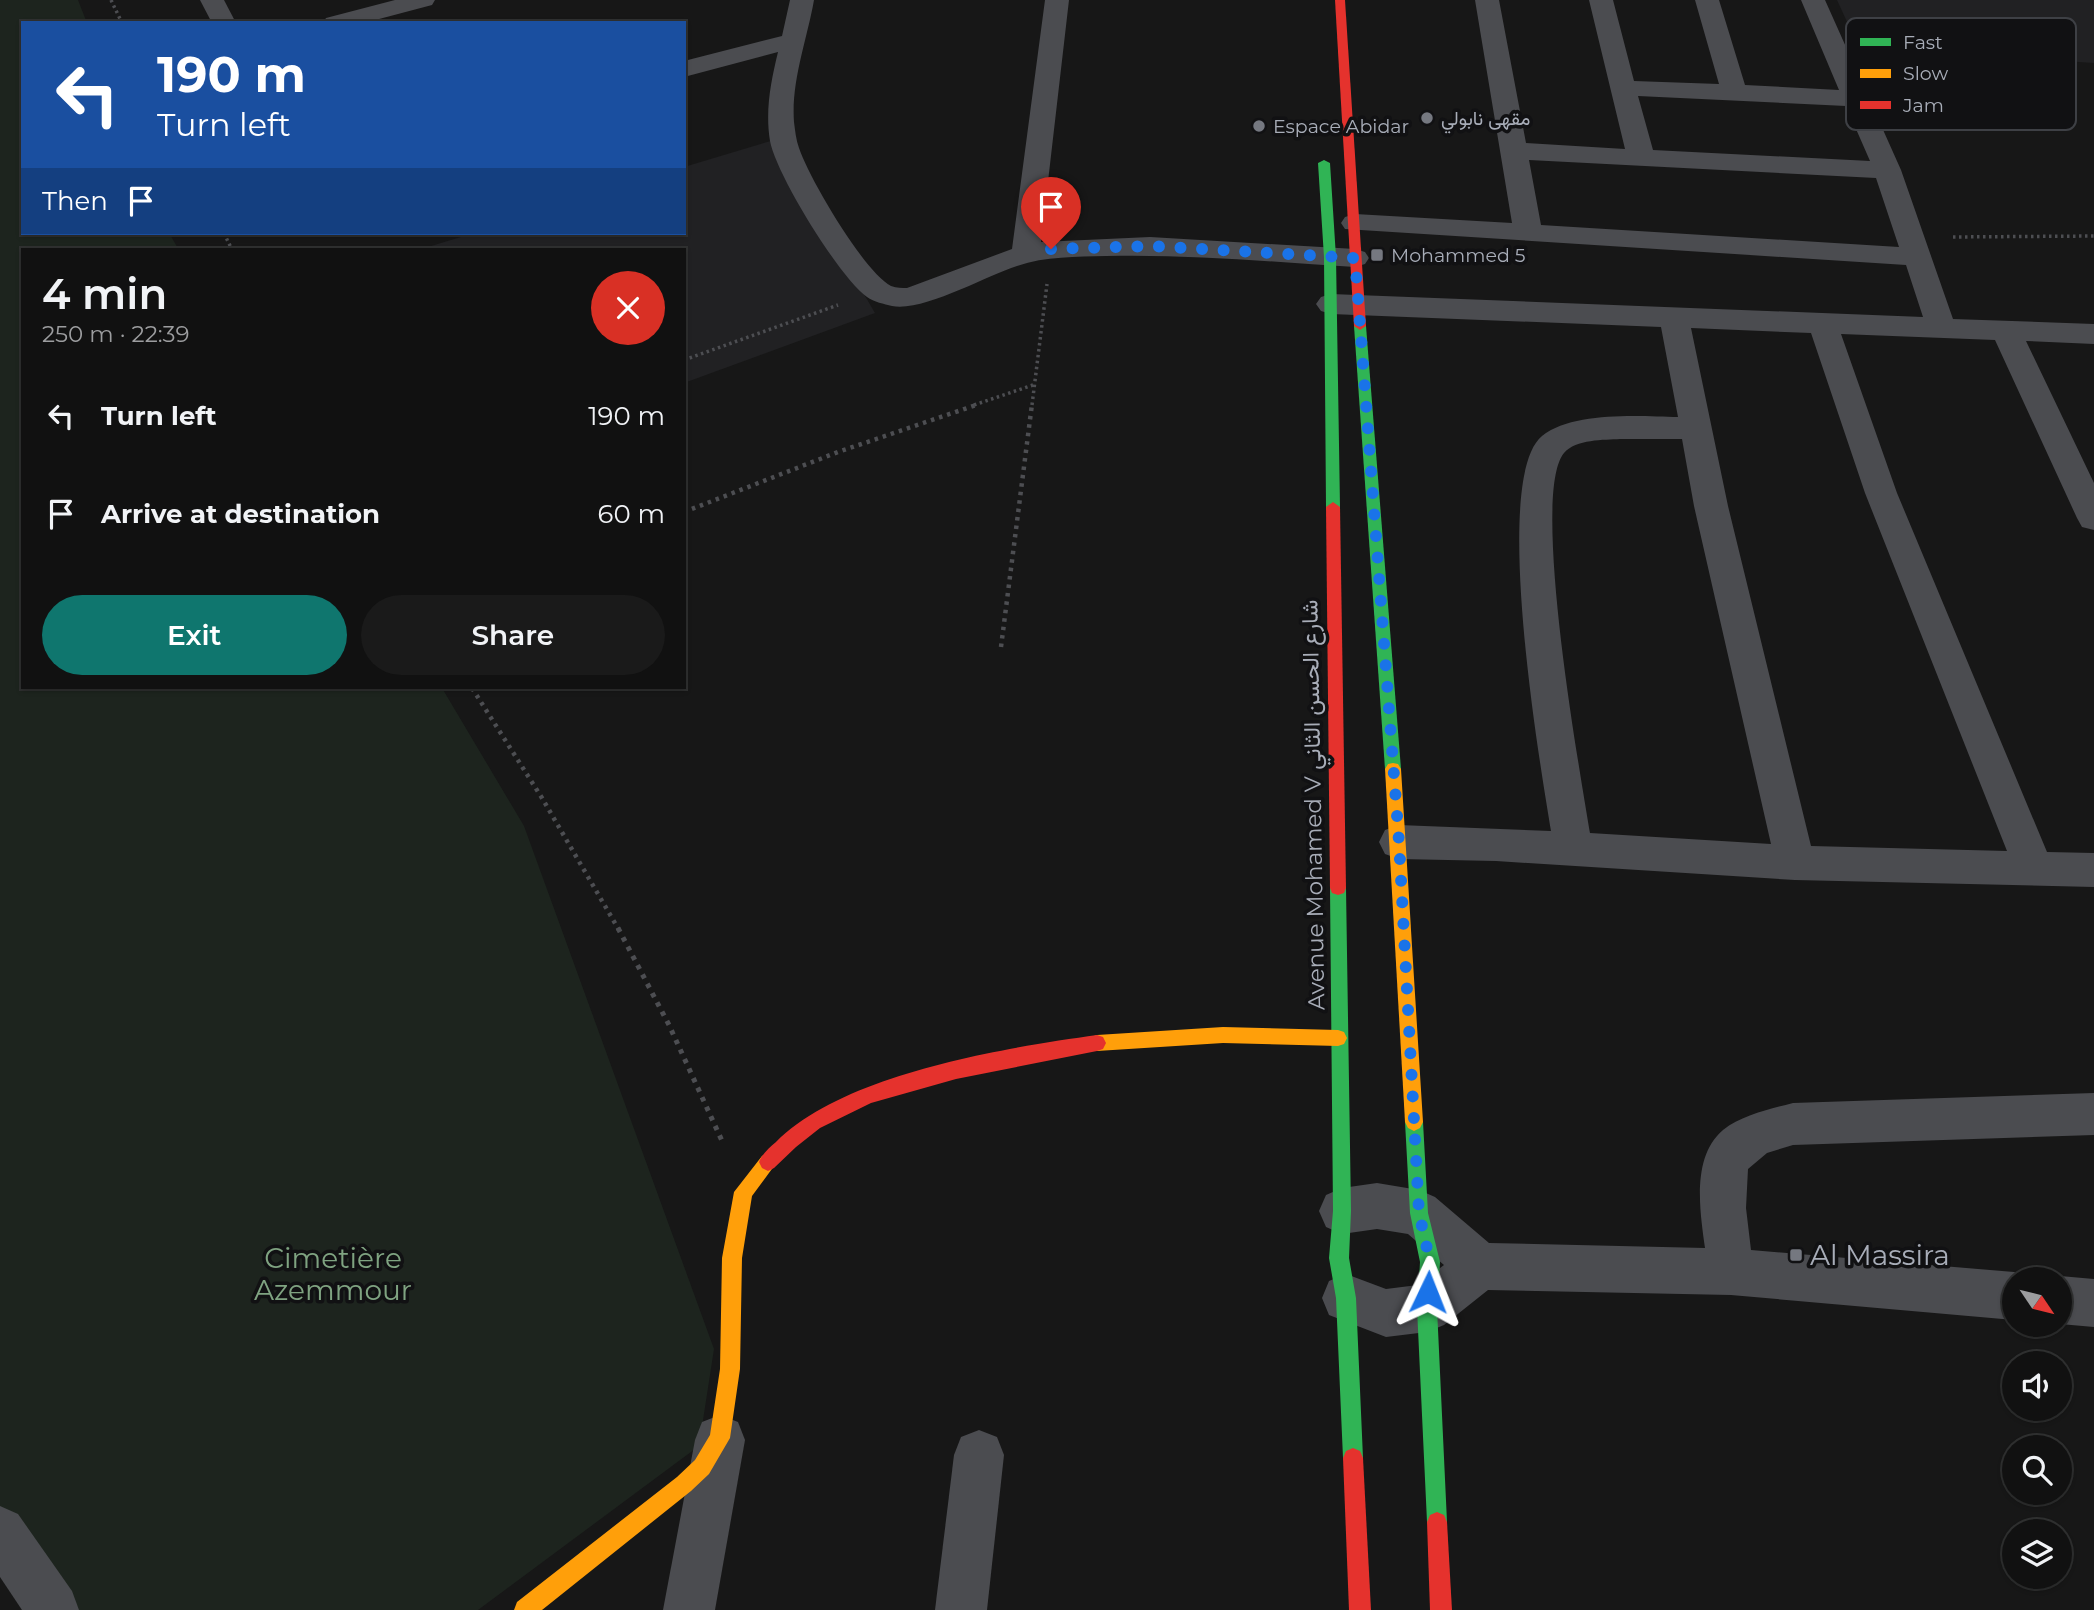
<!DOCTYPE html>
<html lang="en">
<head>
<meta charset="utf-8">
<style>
	body { margin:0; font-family:Montserrat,Vazirmatn,sans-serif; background:#1a1a1a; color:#f1f3f6; height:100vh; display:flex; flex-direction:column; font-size:26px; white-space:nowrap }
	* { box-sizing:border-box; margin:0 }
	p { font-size:23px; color:#9c9d9f }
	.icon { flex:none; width:38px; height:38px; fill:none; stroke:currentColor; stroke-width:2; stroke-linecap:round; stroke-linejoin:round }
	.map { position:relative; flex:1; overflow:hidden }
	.details { position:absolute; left:21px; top:248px; width:665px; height:441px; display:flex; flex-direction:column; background:#111; border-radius:0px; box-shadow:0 2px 5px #0004,0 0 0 2px #303131 }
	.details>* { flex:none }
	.guide { position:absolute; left:21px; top:21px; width:665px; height:214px; border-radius:0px; box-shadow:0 2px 5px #0004,0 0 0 2px #303131; background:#1a4fa0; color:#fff; overflow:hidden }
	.needle { width:46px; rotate:125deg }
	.buttons { position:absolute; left:2002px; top:1267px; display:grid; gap:14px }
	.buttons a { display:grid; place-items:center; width:70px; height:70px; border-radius:50%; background:#111; box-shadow:0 2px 5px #0004,0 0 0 2px #303131; font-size:35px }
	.pin { position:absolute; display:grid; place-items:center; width:60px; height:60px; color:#fff; margin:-72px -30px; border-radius:50% 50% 50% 0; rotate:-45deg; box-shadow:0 0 7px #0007 }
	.pin .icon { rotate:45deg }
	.me { position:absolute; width:77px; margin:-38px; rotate:2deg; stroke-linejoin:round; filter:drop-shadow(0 0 5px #0008) }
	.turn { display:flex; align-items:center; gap:24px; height:147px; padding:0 21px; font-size:32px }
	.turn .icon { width:91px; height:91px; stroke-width:2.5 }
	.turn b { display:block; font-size:49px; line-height:60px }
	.then { display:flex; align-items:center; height:66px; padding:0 21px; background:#0003; gap:14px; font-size:26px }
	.round { display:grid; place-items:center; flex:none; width:74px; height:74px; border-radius:37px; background:#1a1a1a }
	.headline { display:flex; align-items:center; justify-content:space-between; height:119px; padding:0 21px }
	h1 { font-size:42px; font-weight:600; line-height:52px }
	.button { display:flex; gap:14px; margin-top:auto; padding:14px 21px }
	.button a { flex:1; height:80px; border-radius:42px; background:#0f766e; color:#fff; font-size:28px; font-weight:600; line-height:80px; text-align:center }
	.button a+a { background:#1a1a1a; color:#f1f3f6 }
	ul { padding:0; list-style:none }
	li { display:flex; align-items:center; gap:21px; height:98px; padding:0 21px }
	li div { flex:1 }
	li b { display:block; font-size:26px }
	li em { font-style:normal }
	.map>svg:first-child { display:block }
	.built { fill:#212123 }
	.green { fill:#1d241e }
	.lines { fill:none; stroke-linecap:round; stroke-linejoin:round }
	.path-far2 { stroke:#4d4e52; stroke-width:3.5; stroke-dasharray:2.5 3.5; stroke-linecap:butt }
	.path-far1 { stroke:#4d4e52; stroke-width:4.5; stroke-dasharray:3.5 5; stroke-linecap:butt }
	.path { stroke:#4d4e52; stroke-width:5; stroke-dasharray:4.5 6; stroke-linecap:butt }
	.street { fill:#4b4c50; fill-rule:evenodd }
	.fast { fill:#30b455; fill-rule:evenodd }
	.slow { fill:#ff9f0a; fill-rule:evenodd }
	.jam { fill:#e5322d; fill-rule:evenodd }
	.route { stroke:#1a73e8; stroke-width:12; stroke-dasharray:0 21.6 }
	.poi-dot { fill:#757880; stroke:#111113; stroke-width:2.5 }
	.labels { text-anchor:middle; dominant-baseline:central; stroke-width:7; stroke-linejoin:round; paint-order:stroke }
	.far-poi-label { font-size:19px; fill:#a8adb8; stroke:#111113; text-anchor:start }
	.street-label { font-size:23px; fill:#a8adb8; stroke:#111113 }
	.near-poi-label { font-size:28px; fill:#a8adb8; stroke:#111113; text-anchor:start }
	.near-park-label { font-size:28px; fill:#7fa381; stroke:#111113 }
	.key { fill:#111113; stroke:#3e4045; stroke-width:2 }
	.key-label { font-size:19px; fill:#a8adb8 }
</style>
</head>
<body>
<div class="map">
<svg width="2094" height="1610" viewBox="0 0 2094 1610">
	<rect width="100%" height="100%" fill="#171717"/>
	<!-- built -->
	<g class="built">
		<path d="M1837 0H2094V63L1859 48Z"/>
		<path d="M774 140 875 313 684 383V250H418L474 233H684V167Z"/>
	</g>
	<!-- green -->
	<path class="green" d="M0 0H78L87 23H23V233H169L179 250H23V688H442L524 826 714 1349 699 1446 478 1610H62L0 1520Z"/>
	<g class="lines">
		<!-- path-far2 -->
		<g class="path-far2">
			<path d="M111 0 122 23"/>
			<path d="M224 233 232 250"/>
			<path d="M1953 237 2094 236"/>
			<path d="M684 360 838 305"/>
			<path d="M974 405 1033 385"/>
			<path d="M1032 405 1047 284"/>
		</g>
		<!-- path-far1 -->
		<g class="path-far1">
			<path d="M684 512 838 452 979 404"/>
			<path d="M1001 647 1032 404"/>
			<path d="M472 688 542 798 619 930"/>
		</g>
		<!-- path -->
		<path class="path" d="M618 928 669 1025 723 1143"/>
		<!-- street -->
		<g class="street">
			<path d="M200 0H224L236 23H212Z"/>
			<path d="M395 0H435L432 5 364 23H323L326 18Z"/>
			<path d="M790 0H814C807 40 791 81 794 122 795 130 796 140 799 148 809 178 864 272 891 286 897 288 902 288 907 288L1012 249 1045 0H1069L1041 242 1150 237 1355 249 1365 252 1369 258 1365 264 1355 267C1272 262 1189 254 1106 256 1076 257 1046 256 1017 266 985 276 924 312 892 306 884 304 874 302 867 297 839 277 776 174 770 141 765 110 771 81 778 52L684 77V61L782 36Z"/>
			<path d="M1475 0H1499L1526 143 1625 149 1589 0H1613L1634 81 1719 84 1695 0H1719L1745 85 1839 90 1801 0H1825L1901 170 1953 319 2094 324V344L2026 341 2094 483V530L2082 527 2077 518 1995 340 1841 334 1897 493 2047 852 2094 853V887L1795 880 1496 861 1399 859 1385 854 1379 842 1385 830 1399 825 1551 831C1540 764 1491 478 1542 436 1573 411 1639 416 1678 417L1661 327 1331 314 1321 311 1316 304 1321 297 1331 294 1923 317 1906 265 1345 229 1341 223 1345 217 1355 214 1512 223ZM1638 96 1846 106 1870 161 1653 150ZM1529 160 1876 178 1899 247 1541 225ZM1691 328 1811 333 1865 493 2007 851 1811 846 1728 506ZM1620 439H1682L1694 506 1771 844 1590 833C1580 772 1530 494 1564 453 1576 439 1604 440 1620 439Z"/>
			<path d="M2094 1093V1135L1793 1145 1767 1153 1748 1169 1746 1208 1751 1250 2014 1272 2031 1279H2014V1320L1731 1295 1488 1290 1444 1325 1427 1332 1386 1337 1329 1315 1322 1298 1329 1281 1346 1274 1386 1289 1418 1285 1444 1265 1408 1234 1377 1229 1342 1234 1326 1227 1319 1211 1326 1195 1342 1188 1377 1183 1419 1190 1435 1197 1489 1243 1705 1248C1700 1212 1691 1157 1723 1130 1742 1115 1770 1109 1793 1103Z"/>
			<path d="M2060 1276 2094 1279V1327L2060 1324V1279H2053Z"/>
			<path d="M720 1415 738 1422 745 1440 715 1610H663L695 1440 702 1422Z"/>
			<path d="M979 1430 997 1437 1004 1455 987 1610H935L954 1455 961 1437Z"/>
			<path d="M0 1506 18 1514 72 1591 79 1610H22L0 1577Z"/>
		</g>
		<!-- fast -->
		<g class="fast">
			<path d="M1324 160 1330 163 1336 257 1340 507 1333 512 1326 507 1324 257 1318 163Z"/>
			<path d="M1360 322 1366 326 1401 769 1398 774H1388L1385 769 1354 326Z"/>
			<path d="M1338 881 1344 883 1346 888 1351 1211 1349 1258 1356 1298 1363 1458 1360 1465 1353 1468 1346 1465 1343 1458 1336 1298 1329 1258 1333 1211 1330 888 1332 883Z"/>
			<path d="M1414 1113 1420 1116 1423 1122 1428 1213 1440 1262 1437 1308 1447 1522 1444 1529 1437 1532 1430 1529 1427 1522 1417 1308 1420 1262 1410 1213 1405 1122 1408 1116Z"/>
		</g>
		<!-- slow -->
		<g class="slow">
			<path d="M1393 763 1398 764 1401 769 1423 1122 1420 1128 1414 1131 1408 1128 1405 1122 1385 769 1388 764Z"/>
			<path d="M1223 1027 1338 1030 1344 1032 1347 1038 1344 1044 1338 1046 1223 1043 1097 1051 1091 1049 1088 1043 1091 1037 1097 1035Z"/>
			<path d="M768 1153 774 1156 777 1162 752 1196 742 1258 740 1369 730 1438 709 1474 691 1491 542 1610H514L517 1602 677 1477 695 1460 710 1435 720 1369 722 1258 734 1192 762 1156Z"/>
		</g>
		<!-- jam -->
		<g class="jam">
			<path d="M1335 0H1345L1366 326 1360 330 1354 326Z"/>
			<path d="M1333 502 1340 507 1346 888 1344 893 1338 895 1332 893 1330 888 1326 507Z"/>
			<path d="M1097 1035 1103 1037 1106 1043 1103 1049 1097 1051 956 1079 871 1103 820 1128 796 1147 774 1168 768 1171 762 1168 759 1162C762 1154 769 1148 776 1142 843 1074 1004 1048 1097 1035Z"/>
			<path d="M1353 1448 1360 1451 1363 1458 1371 1610H1349L1343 1458 1346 1451Z"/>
			<path d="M1437 1512 1444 1515 1447 1522 1452 1610H1430L1427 1522 1430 1515Z"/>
		</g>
	</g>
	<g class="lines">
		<!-- route -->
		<path class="route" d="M1051 249 1150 246 1355 258 1399 842 1419 1213 1430 1262 1428 1292"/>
	</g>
	<!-- markers -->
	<g class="poi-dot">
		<circle cx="1427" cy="118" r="7"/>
		<circle cx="1259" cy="126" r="7"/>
		<rect x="1370" y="248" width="14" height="14" rx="3.5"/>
		<rect x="1789" y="1248" width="14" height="14" rx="3.5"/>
	</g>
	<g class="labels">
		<!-- far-poi labels -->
		<g class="far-poi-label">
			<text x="1441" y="118">مقهى نابولي</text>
			<text x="1273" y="126">Espace Abidar</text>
			<text x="1391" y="255">Mohammed 5</text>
		</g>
		<!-- street labels -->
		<g class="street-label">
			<text transform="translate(1313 805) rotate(-91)">Avenue Mohamed V شارع الحسن الثاني</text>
		</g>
		<!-- near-poi labels -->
		<g class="near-poi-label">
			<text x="1810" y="1255">Al Massira</text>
		</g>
		<!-- near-park labels -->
		<g class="near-park-label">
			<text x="333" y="1258">Cimetière<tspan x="333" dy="32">Azemmour</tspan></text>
		</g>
	</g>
	<!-- legend -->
	<rect x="1846" y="18" width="230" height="112" rx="10" class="key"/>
	<rect x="1860" y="38" width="31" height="8" fill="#30b455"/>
	<rect x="1860" y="69" width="31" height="9" fill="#ff9f0a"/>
	<rect x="1860" y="101" width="31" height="8" fill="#e5322d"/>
	<g class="key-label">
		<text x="1903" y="49">Fast</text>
		<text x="1903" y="80">Slow</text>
		<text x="1903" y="112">Jam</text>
	</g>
</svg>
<div class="buttons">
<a><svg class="needle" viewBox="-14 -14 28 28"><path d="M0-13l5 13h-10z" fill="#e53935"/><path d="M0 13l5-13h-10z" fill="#9c9d9f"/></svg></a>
<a><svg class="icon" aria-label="sound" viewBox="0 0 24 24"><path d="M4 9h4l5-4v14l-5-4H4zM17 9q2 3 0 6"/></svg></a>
<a><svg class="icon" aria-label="search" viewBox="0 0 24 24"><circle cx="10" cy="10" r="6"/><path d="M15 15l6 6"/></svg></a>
<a><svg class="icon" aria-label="layers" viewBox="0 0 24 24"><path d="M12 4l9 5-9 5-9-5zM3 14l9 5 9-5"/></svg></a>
</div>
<div class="pin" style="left:1051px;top:249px;background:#d93025"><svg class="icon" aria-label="arrive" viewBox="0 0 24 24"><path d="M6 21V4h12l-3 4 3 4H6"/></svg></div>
<svg class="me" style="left:1428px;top:1292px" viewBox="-20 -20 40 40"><path d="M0-17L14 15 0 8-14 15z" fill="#1a73e8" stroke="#fff" stroke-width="4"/></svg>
<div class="guide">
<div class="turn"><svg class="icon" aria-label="left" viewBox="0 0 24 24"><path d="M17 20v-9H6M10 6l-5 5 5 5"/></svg><div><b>190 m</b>Turn left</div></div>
<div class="then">Then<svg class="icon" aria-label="arrive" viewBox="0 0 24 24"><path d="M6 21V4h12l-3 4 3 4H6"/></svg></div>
</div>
<section class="details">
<div class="headline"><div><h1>4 min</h1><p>250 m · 22:39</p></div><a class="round" style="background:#d93025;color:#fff"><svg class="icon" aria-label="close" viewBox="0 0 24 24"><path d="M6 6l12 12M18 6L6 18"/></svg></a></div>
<ul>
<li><svg class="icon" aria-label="left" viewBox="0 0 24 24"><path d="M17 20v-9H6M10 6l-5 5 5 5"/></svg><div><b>Turn left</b></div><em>190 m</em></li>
<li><svg class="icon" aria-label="arrive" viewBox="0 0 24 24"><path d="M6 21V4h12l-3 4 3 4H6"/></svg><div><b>Arrive at destination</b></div><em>60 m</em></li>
</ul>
<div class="button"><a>Exit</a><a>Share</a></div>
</section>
</div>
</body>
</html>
